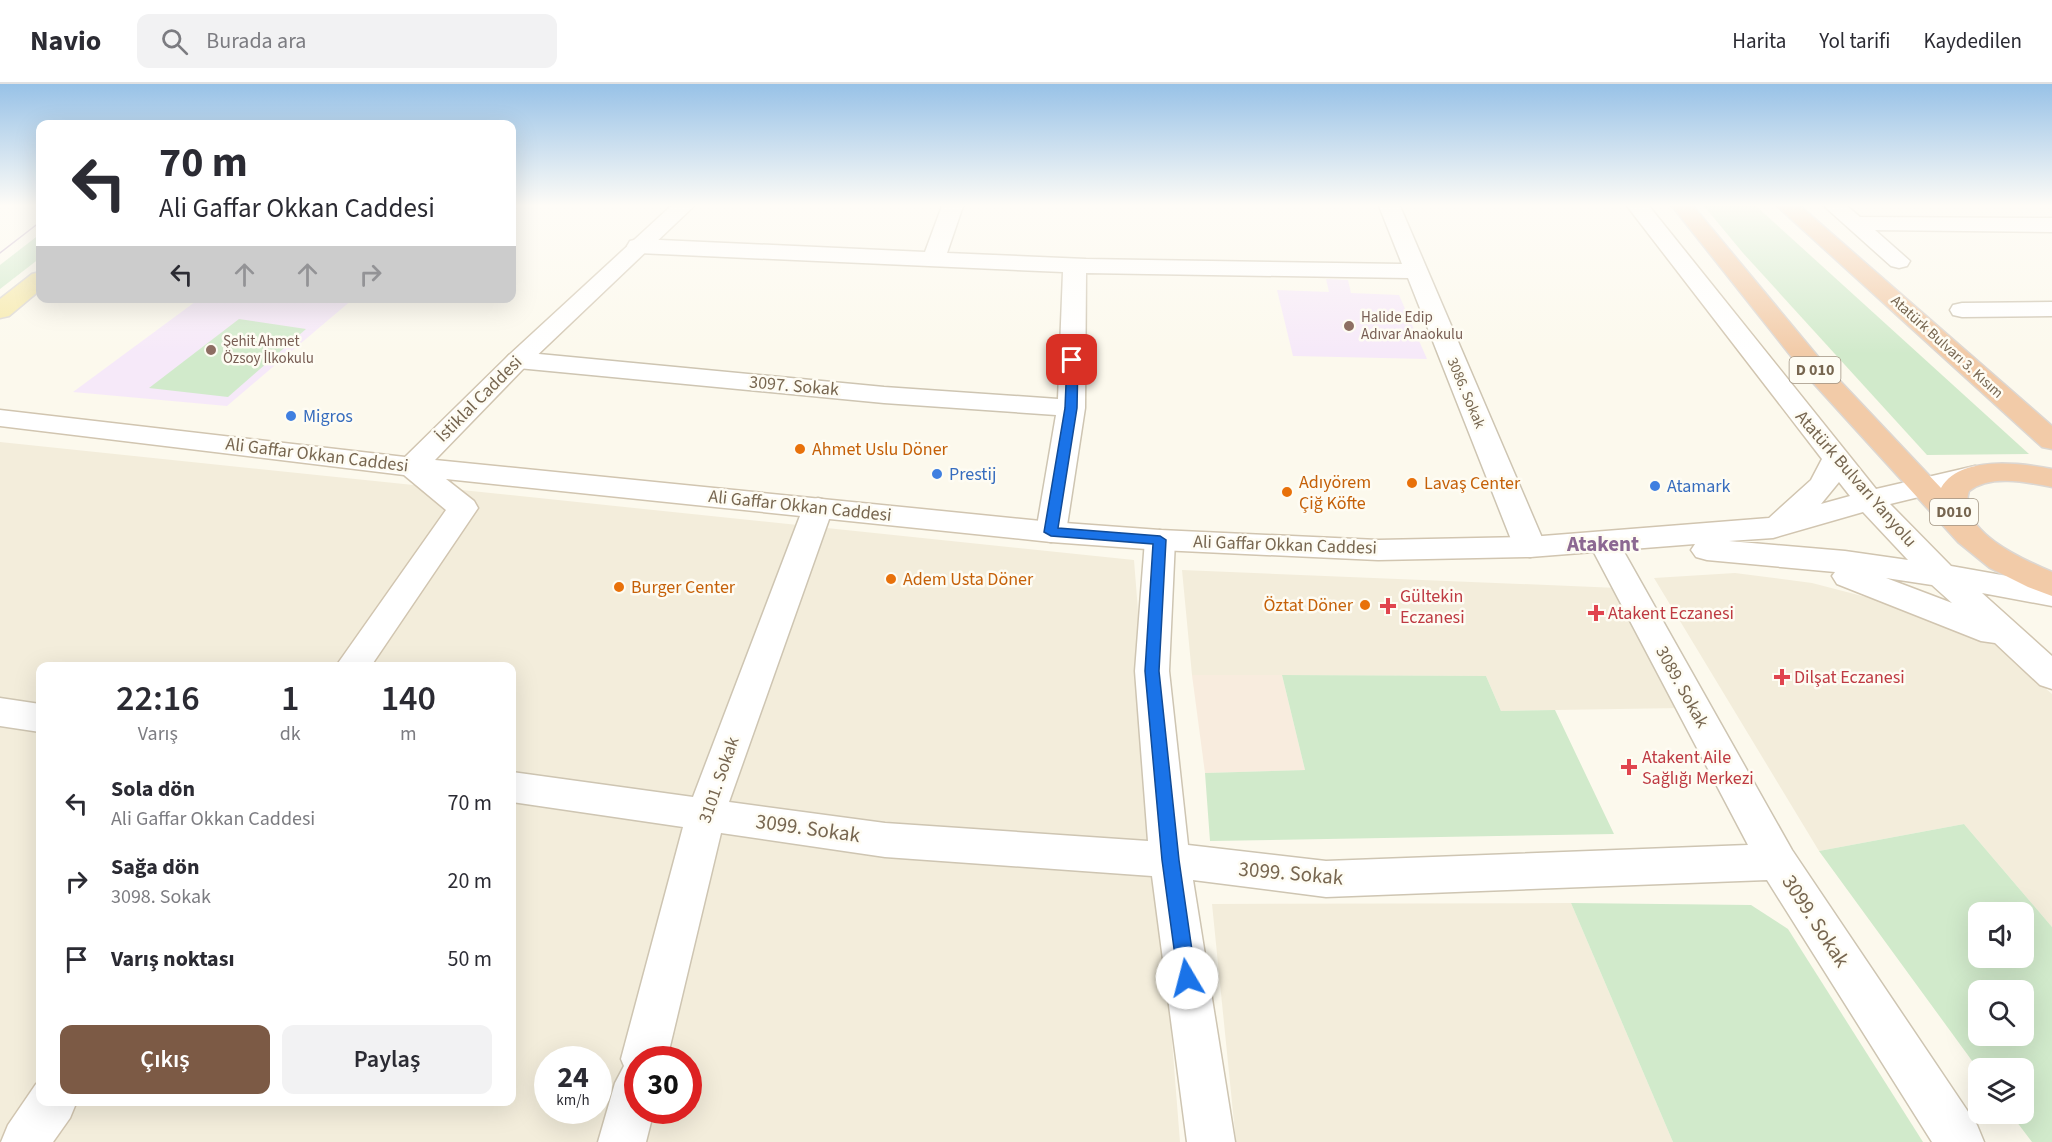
<!DOCTYPE html>
<html lang="tr">
<head>
<meta charset="utf-8">
<style>
	body { margin:0; font-family:"Source Sans 3",sans-serif; background:#f2f2f3; color:#2b2b33; height:100vh; display:flex; flex-direction:column; font-size:22px; white-space:nowrap }
	* { box-sizing:border-box; margin:0 }
	p { font-size:20px; color:#7c7c81 }
	.icon { flex:none; width:33px; height:33px; fill:none; stroke:currentColor; stroke-width:2; stroke-linecap:round; stroke-linejoin:round }
	.map { position:relative; flex:1; overflow:hidden }
	.details { position:absolute; left:36px; top:578px; width:480px; height:444px; display:flex; flex-direction:column; background:#fff; border-radius:12px; box-shadow:0 6px 24px #0002 }
	.details>* { flex:none }
	.guide { position:absolute; left:36px; top:36px; width:480px; height:183px; border-radius:12px; box-shadow:0 6px 24px #0002; background:#fff; color:#2b2b33; overflow:hidden }
	.fabs { position:absolute; left:1968px; top:818px; display:grid; gap:12px }
	.fabs a { display:grid; place-items:center; width:66px; height:66px; border-radius:12px; background:#fff; box-shadow:0 6px 24px #0002; font-size:30px }
	.speed { position:absolute; left:534px; top:962px; display:flex; gap:12px; font-size:30px; font-weight:700; text-align:center }
	.speed>* { display:grid; place-content:center; width:78px; height:78px; border-radius:50%; background:#fff; box-shadow:0 6px 24px #0002; line-height:1 }
	.speed small { font-size:15px; font-weight:400 }
	.speed .limit { border:9px solid #d22; background:#fff; color:#111 }
	.pin { position:absolute; display:grid; place-items:center; width:51px; height:51px; color:#fff; margin:-26px; border-radius:12px; box-shadow:0 3px 9px #0006 }
	.me { position:absolute; width:66px; margin:-33px; rotate:352deg; stroke-linejoin:round; filter:drop-shadow(0 0 4px #0008) }
	.turn { display:flex; align-items:center; gap:21px; height:126px; padding:0 24px; font-size:27px }
	.turn .icon { width:78px; height:78px; stroke-width:2.5 }
	.turn b { display:block; font-size:42px; line-height:51px }
	.lanes { display:flex; align-items:center; height:57px; padding:0 24px; background:#0003; justify-content:center; gap:30px; direction:ltr }
	.lanes .off { opacity:.35 }
	.eta { display:flex; justify-content:space-evenly; align-items:center; height:102px; text-align:center }
	.eta b { font-size:36px; font-weight:600; line-height:42px }
	.cta { display:flex; gap:12px; margin-top:auto; padding:12px 24px }
	.cta a { flex:1; height:69px; border-radius:12px; background:#7c5a45; color:#fff; font-size:24px; font-weight:600; line-height:69px; text-align:center }
	.cta a+a { background:#f2f2f3; color:#2b2b33 }
	ul { padding:0; list-style:none }
	li { display:flex; align-items:center; gap:18px; height:78px; padding:0 24px }
	li div { flex:1 }
	li b { display:block; font-size:22px }
	li em { font-style:normal }
	header { display:flex; align-items:center; gap:36px; box-sizing:border-box; height:84px; padding:0 30px; background:#fff; border-bottom:2px solid #e1e1e2 }
	header strong { font-size:28px }
	nav { display:flex; gap:33px; margin-inline-start:auto; font-size:21px }
	.search { width:420px; height:54px; background:#f2f2f3; display:flex; align-items:center; gap:15px; box-sizing:border-box; padding:0 21px; border-radius:12px; color:#7c7c81; font-size:22px }
	.map>svg:first-child { display:block }
	.residential { fill:#f3eddb; fill-rule:evenodd }
	.commercial { fill:#f8ecde }
	.education { fill:#f6e9f9 }
	.green { fill:#d1eacb; fill-rule:evenodd }
	.lines { fill:none; stroke-linecap:round; stroke-linejoin:round }
	.street-casing { stroke:#cec5b2; stroke-width:3 }
	.secondary-casing { stroke:#d1c5b0; stroke-width:3 }
	.primary-casing { stroke:#dcd7d2; stroke-width:3 }
	.highway-casing { stroke:#dcd7d2; stroke-width:3 }
	.street { fill:#fff; fill-rule:evenodd }
	.secondary { fill:#fff; fill-rule:evenodd }
	.primary { fill:#f6e9aa; fill-rule:evenodd }
	.highway { fill:#f2cba8; fill-rule:evenodd }
	.tram { stroke:#bfaac7; stroke-width:1.5 }
	.route { fill:#1a73e8; stroke:#114b97; stroke-width:1.5 }
	.education-dot { fill:#8d6e63; stroke:#fefcf3; stroke-width:2 }
	.shop-dot { fill:#3f7fe0; stroke:#fefcf3; stroke-width:2 }
	.food-dot { fill:#e8710a; stroke:#fefcf3; stroke-width:2 }
	.health-dot { fill:#e0444e; stroke:#fefcf3; stroke-width:2 }
	.labels { text-anchor:middle; dominant-baseline:central; stroke-width:5; stroke-linejoin:round; paint-order:stroke }
	.far-education-label { font-size:15px; fill:#785e54; stroke:#fefcf3; text-anchor:start }
	.far-street-label { font-size:15px; fill:#776650; stroke:#fefcf3 }
	.shield { fill:#fefcf3; stroke:#a09381; stroke-width:1.5 }
	.shield-label { font-size:16px; font-weight:bold; fill:#776650 }
	.street-label { font-size:18px; fill:#776650; stroke:#fefcf3 }
	.shop-label { font-size:18px; fill:#366cbe; stroke:#fefcf3; text-anchor:start }
	.food-label { font-size:18px; fill:#c56008; stroke:#fefcf3; text-anchor:start }
	.health-label { font-size:18px; fill:#be3a42; stroke:#fefcf3; text-anchor:start }
	.quarter-label { font-size:21px; font-weight:bold; fill:#8c6892; stroke:#fefcf3 }
	.near-street-label { font-size:21px; fill:#776650; stroke:#fefcf3 }
</style>
</head>
<body>
<header>
<strong>Navio</strong>
<div class="search"><svg class="icon" aria-label="search" viewBox="0 0 24 24"><circle cx="10" cy="10" r="6"/><path d="M15 15l6 6"/></svg>Burada ara</div>
<nav><a>Harita</a><a>Yol tarifi</a><a>Kaydedilen</a></nav>
</header>
<div class="map">
<svg width="2052" height="1058" viewBox="0 0 2052 1058">
	<rect width="100%" height="100%" fill="#fcf9ed"/>
	<!-- residential -->
	<g class="residential">
		<path d="M0 358 1134 476 1180 1058H0ZM40 582H512V1017H40ZM548 975H598V1026H548ZM638 975H688V1026H638Z"/>
		<path d="M1182 486 1618 504 1682 624 1501 627 1486 592 1192 591Z"/>
		<path d="M1735 489 1812 499 1916 526 1995 560 2052 610V843L1964 740 1819 767 1654 494Z"/>
		<path d="M1571 819 1673 1058H1236L1212 820Z"/>
	</g>
	<!-- commercial -->
	<path class="commercial" d="M1192 591H1282L1305 686 1205 689Z"/>
	<!-- education -->
	<g class="education">
		<path d="M1326 195 1348 196 1351 209 1399 211 1427 275 1293 272 1277 206 1329 208Z"/>
		<path d="M199 215H353L227 322 73 308Z"/>
	</g>
	<!-- green -->
	<g class="green">
		<path d="M1704 122H1756L2029 370 1927 371 1743 169Z"/>
		<path d="M40 150V174L0 205V181Z"/>
		<path d="M239 235 306 245 228 313 149 304Z"/>
		<path d="M1282 591 1486 592 1501 627 1555 626 1614 750 1210 757 1205 689 1305 686Z"/>
		<path d="M1964 740 2052 843V1058H2032L2010 1029H2024V984L1978 985 1819 767ZM1978 828H2024V873H1978ZM1978 906H2024V951H1978Z"/>
		<path d="M1571 819 1751 821 1788 845 1923 1058H1673Z"/>
	</g>
	<g class="lines">
		<!-- street casing -->
		<g class="street-casing">
			<g id="street">
				<path d="M942 122H963L947 169 1086 175 1402 180 1379 122H1400L1546 463 1541 470 1530 473 1519 470 1514 463 1408 194 1086 189 1085 324 1066 448 1062 455 1051 458 1040 455 1036 448 1056 331 884 319 518 284 509 281 505 276 509 271 518 268 884 303 1058 315 1063 188 638 169 630 167 627 162 630 157 638 155 925 168Z"/>
				<path d="M1824 122H1847L1860 133 2052 134V148L1875 146 1910 177 1907 182 1899 184 1891 182Z"/>
				<path d="M2052 218V232L1962 233 1953 231 1950 226 1953 221 1962 219Z"/>
				<path d="M818 414 829 417 833 424 729 718 885 739 1148 757 1135 587 1145 456 1149 449 1160 446 1171 449 1175 456 1169 587 1188 761 1326 777 1748 761 1589 459 1593 452 1604 449 1615 452 1792 766 1977 1041 1984 1058H1932L1767 796 1326 813 1193 796 1235 1058H1187L1152 792 885 773 721 749 667 975H638V1026H654L646 1058H598L615 999 624 982 621 975 683 743 512 718V688L693 713 803 424 807 417Z"/>
				<path d="M0 614 40 620V648L0 642Z"/>
			</g>
		</g>
		<!-- secondary casing -->
		<g class="secondary-casing">
			<g id="secondary">
				<path d="M671 122H694L527 281 435 376 1051 438 1160 446 1378 456 1530 453 1769 434 1811 396 1822 375 1627 122H1649L1876 405 1975 382 1985 385 1990 391 1985 397 1890 420 1951 482 2052 500V522L1982 509 2052 572V605L2040 601 1995 559 1981 557 1837 500 1832 492 1835 488 1707 476 1696 473 1691 466 1695 460 1530 473 1378 476 1160 466 1051 458 446 395 474 417 478 424 371 582H336L446 426 404 391 0 342V326L405 373 509 271ZM1839 398 1850 412 1821 420ZM1863 428 1908 476 1845 467 1729 457 1773 454ZM1886 494 1932 501 1952 519Z"/>
				<path d="M40 999V1017H77L70 1034 53 1058H1L8 1041 36 1000Z"/>
			</g>
		</g>
		<!-- primary casing -->
		<g class="primary-casing">
			<path id="primary" d="M40 188V206L9 232 0 234V215L32 190Z"/>
		</g>
		<!-- highway casing -->
		<g class="highway-casing">
			<g id="highway">
				<path d="M1672 122H1693L1824 280 1941 404C1960 371 2021 379 2052 385V403C2027 398 1990 390 1969 407 1956 447 2024 476 2052 488V512L2028 503 1990 484 1958 458 1806 291Z"/>
				<path d="M1777 122H1800L2052 342V365L2042 363Z"/>
			</g>
		</g>
		<!-- street -->
		<use href="#street" class="street"/>
		<!-- secondary -->
		<use href="#secondary" class="secondary"/>
		<!-- primary -->
		<use href="#primary" class="primary"/>
		<!-- highway -->
		<use href="#highway" class="highway"/>
		<!-- tram -->
		<path class="tram" d="M0 169 40 138"/>
	</g>
	<!-- sky -->
	<linearGradient id="sky" x2="0" y2="1"><stop stop-color="#98c2e7"/><stop offset="0.45" stop-color="#fefcf7"/><stop offset="1" stop-color="#fefcf7" stop-opacity="0"/></linearGradient>
	<rect width="2052" height="270" fill="url(#sky)"/>
	<!-- route -->
	<path class="route" d="M1072 273 1078 276 1077 324 1058 444 1160 452 1166 456 1159 587 1179 776 1196 894 1193 900 1187 902 1181 900 1178 894 1162 776 1145 587 1153 460 1051 452 1044 448 1065 324 1067 276Z"/>
	<!-- markers -->
	<g class="education-dot">
		<circle cx="1349" cy="242" r="6"/>
		<circle cx="211" cy="266" r="6"/>
	</g>
	<g class="shop-dot">
		<circle cx="291" cy="332" r="6"/>
		<circle cx="937" cy="390" r="6"/>
		<circle cx="1655" cy="402" r="6"/>
	</g>
	<g class="food-dot">
		<circle cx="800" cy="365" r="6"/>
		<circle cx="1412" cy="399" r="6"/>
		<circle cx="1287" cy="408" r="6"/>
		<circle cx="891" cy="495" r="6"/>
		<circle cx="619" cy="503" r="6"/>
		<circle cx="1365" cy="521" r="6"/>
	</g>
	<g class="health-dot">
		<path d="M1385 513h6v6h6v6h-6v6h-6v-6h-6v-6h6z"/>
		<path d="M1593 520h6v6h6v6h-6v6h-6v-6h-6v-6h6z"/>
		<path d="M1779 584h6v6h6v6h-6v6h-6v-6h-6v-6h6z"/>
		<path d="M1626 674h6v6h6v6h-6v6h-6v-6h-6v-6h6z"/>
	</g>
	<g class="labels">
		<!-- far-education labels -->
		<g class="far-education-label">
			<text x="1361" y="233">Halide Edip<tspan x="1361" dy="17">Adıvar Anaokulu</tspan></text>
			<text x="223" y="257">Şehit Ahmet<tspan x="223" dy="17">Özsoy İlkokulu</tspan></text>
		</g>
		<!-- far-street labels -->
		<g class="far-street-label">
			<text transform="translate(1947 263) rotate(42)">Atatürk Bulvarı 3. Kısım</text>
			<text transform="translate(1466 309) rotate(67)">3086. Sokak</text>
		</g>
		<!-- shield labels -->
		<g class="shield">
			<rect x="1789.5" y="273" width="51" height="26" rx="4.5"/>
			<rect x="1930" y="415" width="48" height="26" rx="4.5"/>
		</g>
		<g class="shield-label">
			<text x="1815" y="286">D 010</text>
			<text x="1954" y="428">D010</text>
		</g>
		<!-- street labels -->
		<g class="street-label">
			<text transform="translate(794 302) rotate(5)">3097. Sokak</text>
			<text transform="translate(479 315) rotate(-45)">İstiklal Caddesi</text>
			<text transform="translate(317 371) rotate(7)">Ali Gaffar Okkan Caddesi</text>
			<text transform="translate(1856 395) rotate(49)">Atatürk Bulvarı Yanyolu</text>
			<text transform="translate(800 422) rotate(6)">Ali Gaffar Okkan Caddesi</text>
			<text transform="translate(1285 461) rotate(2)">Ali Gaffar Okkan Caddesi</text>
			<text transform="translate(1682 603) rotate(61)">3089. Sokak</text>
			<text transform="translate(719 696) rotate(-71)">3101. Sokak</text>
		</g>
		<!-- shop labels -->
		<g class="shop-label">
			<text x="303" y="332">Migros</text>
			<text x="949" y="390">Prestij</text>
			<text x="1667" y="402">Atamark</text>
		</g>
		<!-- food labels -->
		<g class="food-label">
			<text x="812" y="365">Ahmet Uslu Döner</text>
			<text x="1299" y="398">Adıyörem<tspan x="1299" dy="21">Çiğ Köfte</tspan></text>
			<text x="1424" y="399">Lavaş Center</text>
			<text x="903" y="495">Adem Usta Döner</text>
			<text x="631" y="503">Burger Center</text>
			<text x="1353" y="521" text-anchor="end">Öztat Döner</text>
		</g>
		<!-- health labels -->
		<g class="health-label">
			<text x="1400" y="512">Gültekin<tspan x="1400" dy="21">Eczanesi</tspan></text>
			<text x="1608" y="529">Atakent Eczanesi</text>
			<text x="1794" y="593">Dilşat Eczanesi</text>
			<text x="1642" y="673">Atakent Aile<tspan x="1642" dy="21">Sağlığı Merkezi</tspan></text>
		</g>
		<!-- quarter labels -->
		<g class="quarter-label">
			<text x="1603" y="460">Atakent</text>
		</g>
		<!-- near-street labels -->
		<g class="near-street-label">
			<text transform="translate(808 744) rotate(8)">3099. Sokak</text>
			<text transform="translate(1291 789) rotate(5)">3099. Sokak</text>
			<text transform="translate(1816 837) rotate(57)">3099. Sokak</text>
		</g>
	</g>
</svg>
<div class="fabs">
<a><svg class="icon" aria-label="sound" viewBox="0 0 24 24"><path d="M4 9h4l5-4v14l-5-4H4zM17 9q2 3 0 6"/></svg></a>
<a><svg class="icon" aria-label="search" viewBox="0 0 24 24"><circle cx="10" cy="10" r="6"/><path d="M15 15l6 6"/></svg></a>
<a><svg class="icon" aria-label="layers" viewBox="0 0 24 24"><path d="M12 4l9 5-9 5-9-5zM3 14l9 5 9-5"/></svg></a>
</div>
<div class="speed"><div>24<small>km/h</small></div><div class="limit">30</div></div>
<div class="pin" style="left:1072px;top:276px;background:#d93025"><svg class="icon" aria-label="arrive" viewBox="0 0 24 24"><path d="M6 21V4h12l-3 4 3 4H6"/></svg></div>
<svg class="me" style="left:1187px;top:894px" viewBox="-20 -20 40 40"><circle r="19" fill="#fff"/><path d="M0-13L10 11 0 6-10 11z" fill="#1a73e8"/></svg>
<div class="guide">
<div class="turn"><svg class="icon" aria-label="left" viewBox="0 0 24 24"><path d="M17 20v-9H6M10 6l-5 5 5 5"/></svg><div><b>70 m</b>Ali Gaffar Okkan Caddesi</div></div>
<div class="lanes"><svg class="icon" aria-label="left" viewBox="0 0 24 24"><path d="M17 20v-9H6M10 6l-5 5 5 5"/></svg><svg class="icon off" aria-label="ahead" viewBox="0 0 24 24"><path d="M12 20V5M6 11l6-6 6 6"/></svg><svg class="icon off" aria-label="ahead" viewBox="0 0 24 24"><path d="M12 20V5M6 11l6-6 6 6"/></svg><svg class="icon off" aria-label="right" viewBox="0 0 24 24"><path d="M7 20v-9h11M14 6l5 5-5 5"/></svg></div>
</div>
<section class="details">
<div class="eta">
<div><b>22:16</b><p>Varış</p></div>
<div><b>1</b><p>dk</p></div>
<div><b>140</b><p>m</p></div>
</div>
<ul>
<li><svg class="icon" aria-label="left" viewBox="0 0 24 24"><path d="M17 20v-9H6M10 6l-5 5 5 5"/></svg><div><b>Sola dön</b><p>Ali Gaffar Okkan Caddesi</p></div><em>70 m</em></li>
<li><svg class="icon" aria-label="right" viewBox="0 0 24 24"><path d="M7 20v-9h11M14 6l5 5-5 5"/></svg><div><b>Sağa dön</b><p>3098. Sokak</p></div><em>20 m</em></li>
<li><svg class="icon" aria-label="arrive" viewBox="0 0 24 24"><path d="M6 21V4h12l-3 4 3 4H6"/></svg><div><b>Varış noktası</b></div><em>50 m</em></li>
</ul>
<div class="cta"><a>Çıkış</a><a>Paylaş</a></div>
</section>
</div>
</body>
</html>
